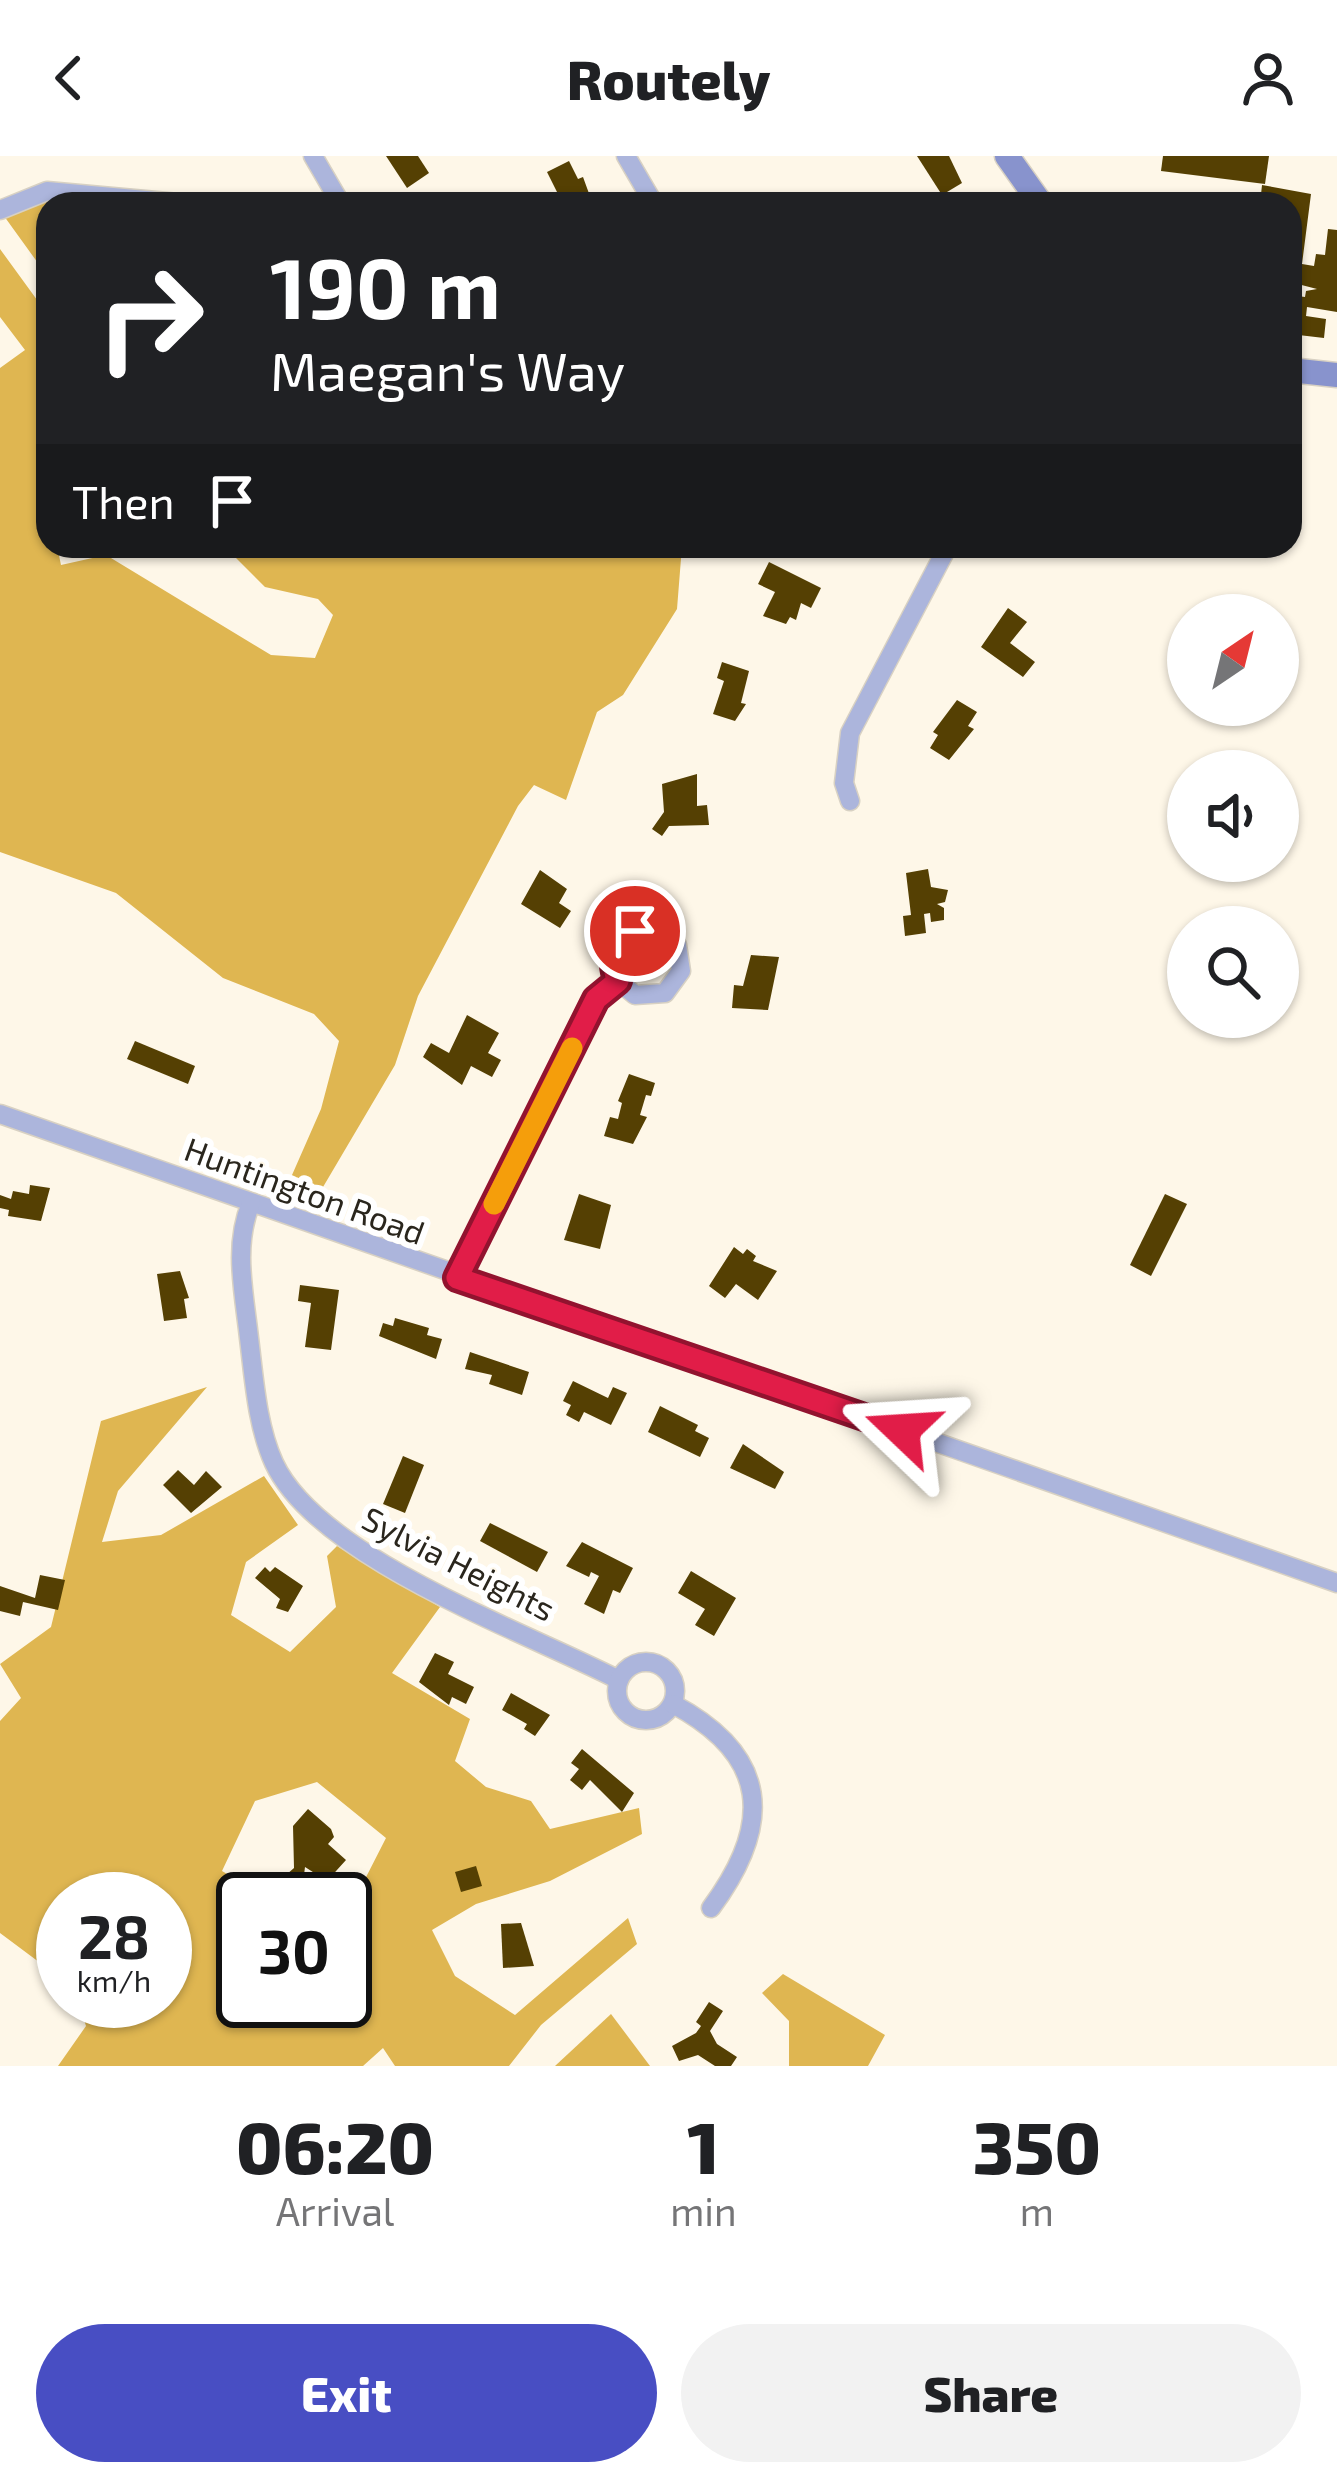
<!DOCTYPE html>
<html lang="en">
<head>
<meta charset="utf-8">
<style>
	body { margin:0; font-family:"Exo 2",sans-serif; background:#f2f2f2; color:#202124; height:100vh; display:flex; flex-direction:column; font-size:45px; white-space:nowrap }
	* { box-sizing:border-box; margin:0 }
	p { font-size:39px; color:#757577 }
	.icon { flex:none; width:66px; height:66px; fill:none; stroke:currentColor; stroke-width:2; stroke-linecap:round; stroke-linejoin:round }
	.map { position:relative; height:1910px; overflow:hidden }
	.details { display:flex; flex-direction:column; background:#fff; flex:1 }
	.details>* { flex:none }
	.guide { position:absolute; left:36px; top:36px; width:1266px; height:366px; border-radius:36px; box-shadow:0 3px 9px #0004; background:#202124; color:#fff; overflow:hidden }
	.needle { width:78px; rotate:35deg }
	.buttons { position:absolute; left:1167px; top:438px; display:grid; gap:24px }
	.buttons a { display:grid; place-items:center; width:132px; height:132px; border-radius:50%; background:#fff; box-shadow:0 3px 9px #0004; font-size:60px }
	.speed { position:absolute; left:36px; top:1716px; display:flex; gap:24px; font-size:60px; font-weight:700; text-align:center }
	.speed>* { display:grid; place-content:center; width:156px; height:156px; border-radius:50%; background:#fff; box-shadow:0 3px 9px #0004; line-height:1 }
	.speed small { font-size:30px; font-weight:400 }
	.speed .limit { border:6px solid #111; border-radius:18px; background:#fff; color:#111 }
	.pin { position:absolute; display:grid; place-items:center; width:102px; height:102px; color:#fff; margin:-51px; border:6px solid #fff; border-radius:50%; box-shadow:0 3px 12px #0007 }
	.me { position:absolute; width:132px; margin:-66px; rotate:290deg; stroke-linejoin:round; filter:drop-shadow(0 0 9px #0008) }
	.turn { display:flex; align-items:center; gap:42px; height:252px; padding:0 36px; font-size:54px }
	.turn .icon { width:156px; height:156px; stroke-width:2.5 }
	.turn b { display:block; font-size:84px; line-height:102px }
	.then { display:flex; align-items:center; height:114px; padding:0 36px; background:#0003; gap:24px; font-size:45px }
	.eta { display:flex; justify-content:space-evenly; align-items:center; height:204px; text-align:center }
	.eta b { font-size:72px; font-weight:800; line-height:84px }
	.button { display:flex; gap:24px; margin-top:auto; padding:24px 36px }
	.button a { flex:1; height:138px; border-radius:72px; background:#484ec3; color:#fff; font-size:48px; font-weight:800; line-height:138px; text-align:center }
	.button a+a { background:#f2f2f2; color:#202124 }
	header { display:flex; justify-content:space-between; align-items:center; height:156px; padding:0 36px; background:#fff; font-size:54px; font-weight:800 }
	.map>svg:first-child { display:block }
	.forest { fill:#dfb651; fill-rule:evenodd }
	.building { fill:#554003 }
	.lines { fill:none; stroke-linecap:round; stroke-linejoin:round }
	.minor-casing { stroke:#d8d1c3; stroke-width:21 }
	.secondary-casing { stroke:#d8d1c3; stroke-width:27 }
	.minor { stroke:#acb5dc; stroke-width:18 }
	.secondary { stroke:#8893cd; stroke-width:24 }
	.route-casing { stroke:#92132f; stroke-width:30 }
	.route { stroke:#e11d48; stroke-width:21 }
	.slow { stroke:#f59e0b; stroke-width:21 }
	.labels { text-anchor:middle; dominant-baseline:central; stroke-width:12; stroke-linejoin:round; paint-order:stroke }
	.street-label { font-size:33px; fill:#2a261d; stroke:#fff }
</style>
</head>
<body>
<header><svg class="icon" aria-label="back" viewBox="0 0 24 24"><path d="M15 5l-7 7 7 7"/></svg>Routely<svg class="icon" aria-label="person" viewBox="0 0 24 24"><circle cx="12" cy="8" r="4"/><path d="M4 21q1-7 8-7t8 7"/></svg></header>
<div class="map">
<svg width="1337" height="1910" viewBox="0 0 1337 1910">
	<rect width="100%" height="100%" fill="#fef7e8"/>
	<!-- forest -->
	<g class="forest">
		<path d="M40 42 78 48H48V121L4 60Z"/>
		<path d="M0 93 48 159V390H57L61 409 106 399 271 499 315 502 333 459 318 443 265 431 224 390H682L677 453 623 539 597 556 566 644 534 629 518 650 418 840 395 909 313 1048 285 1035 321 953 339 885 314 858 223 822 116 737 0 696V212L25 194 0 161Z"/>
		<path d="M207 1231 118 1335 102 1386 161 1379 264 1320 298 1369 246 1406 231 1459 290 1496 336 1451 327 1400 337 1390 440 1451 392 1517 470 1563 455 1605 486 1631 531 1645 550 1673 639 1652 642 1678 550 1725 476 1748 432 1774 455 1820 515 1859 628 1762 637 1788 541 1869 509 1910H395L383 1892 363 1910H58L86 1870 78 1845H165V1743H63V1824L0 1777V1565L21 1542 0 1508 51 1471 101 1265ZM317 1626 386 1682 362 1729 260 1737 222 1715 255 1645ZM243 1743H345V1845H243Z"/>
		<path d="M783 1818 885 1879 868 1910H789V1865L762 1837Z"/>
		<path d="M611 1858 650 1910H555Z"/>
	</g>
	<!-- building -->
	<g class="building">
		<path d="M386 0H418L429 17 407 32Z"/>
		<path d="M917 0H949L962 27 942 39Z"/>
		<path d="M1163 0H1269L1265 28 1161 15Z"/>
		<path d="M569 5 578 23 583 21 591 43 581 48H574L569 37 560 42 547 16Z"/>
		<path d="M1262 29 1311 38 1302 108 1314 110 1316 98 1325 99 1328 73 1337 74V156L1307 151 1306 160 1326 163 1324 182 1290 178V139L1305 141 1306 135 1317 133 1290 126V48H1260Z"/>
		<path d="M769 406 821 432 811 452 801 447 796 464 790 461 786 468 763 460 775 436 758 428Z"/>
		<path d="M1008 452 1027 466 1010 487 1035 506 1023 521 981 491Z"/>
		<path d="M722 506 749 515 741 547 746 548 735 565 713 558 724 525 717 522Z"/>
		<path d="M957 544 977 556 968 570 974 573 949 604 930 592 938 579 933 576Z"/>
		<path d="M697 618V650L707 649 709 669 669 670 662 680 652 673 664 656 662 628Z"/>
		<path d="M928 713 931 731 948 734 945 746 937 748 944 752V764L931 766 930 757 924 758 926 777 905 780 903 760 911 759 906 717Z"/>
		<path d="M540 714 567 733 559 747 571 755 560 772 521 748Z"/>
		<path d="M751 799 779 801 768 854 732 852 734 829 743 830Z"/>
		<path d="M467 859 499 877 488 897 501 904 492 921 471 910 462 929 423 901 431 887 449 897Z"/>
		<path d="M135 885 195 910 188 928 127 903Z"/>
		<path d="M629 918 655 927 651 940 646 939 640 959 647 961 633 988 604 980 610 961 618 963 622 947 618 945Z"/>
		<path d="M30 1029 50 1032 41 1065 8 1060 9 1054 0 1052V1039L11 1043 13 1035 29 1038Z"/>
		<path d="M579 1038 611 1049 600 1093 564 1084Z"/>
		<path d="M1165 1038 1187 1048 1151 1120 1130 1109Z"/>
		<path d="M734 1091 743 1098 747 1093 756 1100 753 1105 777 1115 758 1144 736 1128 725 1142 709 1130Z"/>
		<path d="M180 1115 189 1142 184 1143 187 1162 164 1165 157 1118Z"/>
		<path d="M300 1129 339 1134 331 1194 305 1191 311 1147 298 1145Z"/>
		<path d="M395 1162 429 1172 427 1179 442 1183 436 1203 379 1180 383 1167 393 1170Z"/>
		<path d="M470 1196 529 1216 522 1239 489 1228 492 1219 465 1213Z"/>
		<path d="M573 1225 608 1242 613 1231 627 1237 611 1269 584 1256 579 1266 566 1259 571 1249 563 1245Z"/>
		<path d="M660 1250 698 1269 695 1275 709 1282 700 1301 648 1276Z"/>
		<path d="M743 1288 784 1316 775 1333 730 1312Z"/>
		<path d="M403 1300 424 1309 405 1357 383 1348Z"/>
		<path d="M178 1314 194 1329 206 1315 222 1331 191 1357 163 1329Z"/>
		<path d="M490 1367 548 1396 537 1416 480 1385Z"/>
		<path d="M582 1386 633 1412 620 1437 613 1434 604 1458 584 1448 599 1420 591 1416 589 1421 566 1410Z"/>
		<path d="M265 1411 270 1416 275 1411 303 1430 288 1456 276 1452 280 1443 255 1422Z"/>
		<path d="M691 1415 736 1442 714 1480 695 1469 705 1453 678 1437Z"/>
		<path d="M40 1419 65 1424 58 1454 23 1446 20 1460 0 1455V1430L35 1442Z"/>
		<path d="M435 1497 454 1506 448 1518 474 1531 466 1548 452 1541 449 1549 419 1526Z"/>
		<path d="M511 1537 550 1559 535 1580 524 1573 527 1568 502 1554Z"/>
		<path d="M582 1593 634 1637 622 1656 590 1624 582 1634 570 1624 579 1613 571 1607Z"/>
		<path d="M308 1653 331 1673 334 1681 328 1688 346 1704 327 1725 305 1711 303 1727 294 1728 286 1719 294 1712 293 1670Z"/>
		<path d="M476 1710 482 1730 461 1736 455 1716Z"/>
		<path d="M521 1767 534 1810 503 1812 501 1768Z"/>
		<path d="M709 1846 723 1855 710 1875 717 1888 737 1901 731 1910H715L698 1899 679 1905 672 1890 696 1877 701 1870 696 1866Z"/>
	</g>
	<g class="lines">
		<!-- minor casing -->
		<g class="minor-casing">
			<g id="minor">
				<path d="M313 0 341 48"/>
				<path d="M626 0 654 48"/>
				<path d="M0 54 47 35 189 48"/>
				<path d="M850 645 844 627 850 577 948 390"/>
				<path d="M0 958C445 1118 892 1269 1337 1427"/>
				<path d="M251 1047C233 1090 244 1136 249 1182 254 1222 257 1270 274 1307 318 1402 526 1476 619 1524"/>
				<path d="M457 1122 596 843 618 825C607 798 620 777 648 772L677 789 681 815 665 837 635 839 618 825"/>
				<circle cx="646" cy="1535" r="29"/>
				<path d="M673 1548C769 1599 774 1667 711 1752"/>
			</g>
		</g>
		<!-- secondary casing -->
		<g class="secondary-casing">
			<g id="secondary">
				<path d="M1007 0 1041 48"/>
				<path d="M1290 214 1337 219"/>
			</g>
		</g>
		<!-- minor -->
		<use href="#minor" class="minor"/>
		<!-- secondary -->
		<use href="#secondary" class="secondary"/>
	</g>
	<g class="lines">
		<!-- route casing -->
		<g class="route-casing">
			<path id="route" d="M635 775C615 786 609 804 618 825L596 843 457 1122 902 1274"/>
		</g>
		<!-- route -->
		<use href="#route" class="route"/>
		<!-- slow -->
		<path class="slow" d="M494 1048 572 892"/>
	</g>
	<g class="labels">
		<!-- street labels -->
		<g class="street-label">
			<text transform="translate(305 1034) rotate(20)">Huntington Road</text>
			<text transform="translate(459 1407) rotate(27)">Sylvia Heights</text>
		</g>
	</g>
</svg>
<div class="buttons">
<a><svg class="needle" viewBox="-14 -14 28 28"><path d="M0-13l5 13h-10z" fill="#e53935"/><path d="M0 13l5-13h-10z" fill="#757577"/></svg></a>
<a><svg class="icon" aria-label="sound" viewBox="0 0 24 24"><path d="M4 9h4l5-4v14l-5-4H4zM17 9q2 3 0 6"/></svg></a>
<a><svg class="icon" aria-label="search" viewBox="0 0 24 24"><circle cx="10" cy="10" r="6"/><path d="M15 15l6 6"/></svg></a>
</div>
<div class="speed"><div>28<small>km/h</small></div><div class="limit">30</div></div>
<div class="pin" style="left:635px;top:775px;background:#d93025"><svg class="icon" aria-label="arrive" viewBox="0 0 24 24"><path d="M6 21V4h12l-3 4 3 4H6"/></svg></div>
<svg class="me" style="left:902px;top:1274px" viewBox="-20 -20 40 40"><path d="M0-17L14 15 0 8-14 15z" fill="#e11d48" stroke="#fff" stroke-width="4"/></svg>
<div class="guide">
<div class="turn"><svg class="icon" aria-label="right" viewBox="0 0 24 24"><path d="M7 20v-9h11M14 6l5 5-5 5"/></svg><div><b>190 m</b>Maegan's Way</div></div>
<div class="then">Then<svg class="icon" aria-label="arrive" viewBox="0 0 24 24"><path d="M6 21V4h12l-3 4 3 4H6"/></svg></div>
</div>
</div>
<section class="details">
<div class="eta">
<div><b>06:20</b><p>Arrival</p></div>
<div><b>1</b><p>min</p></div>
<div><b>350</b><p>m</p></div>
</div>
<div class="button"><a>Exit</a><a>Share</a></div>
</section>
</body>
</html>
